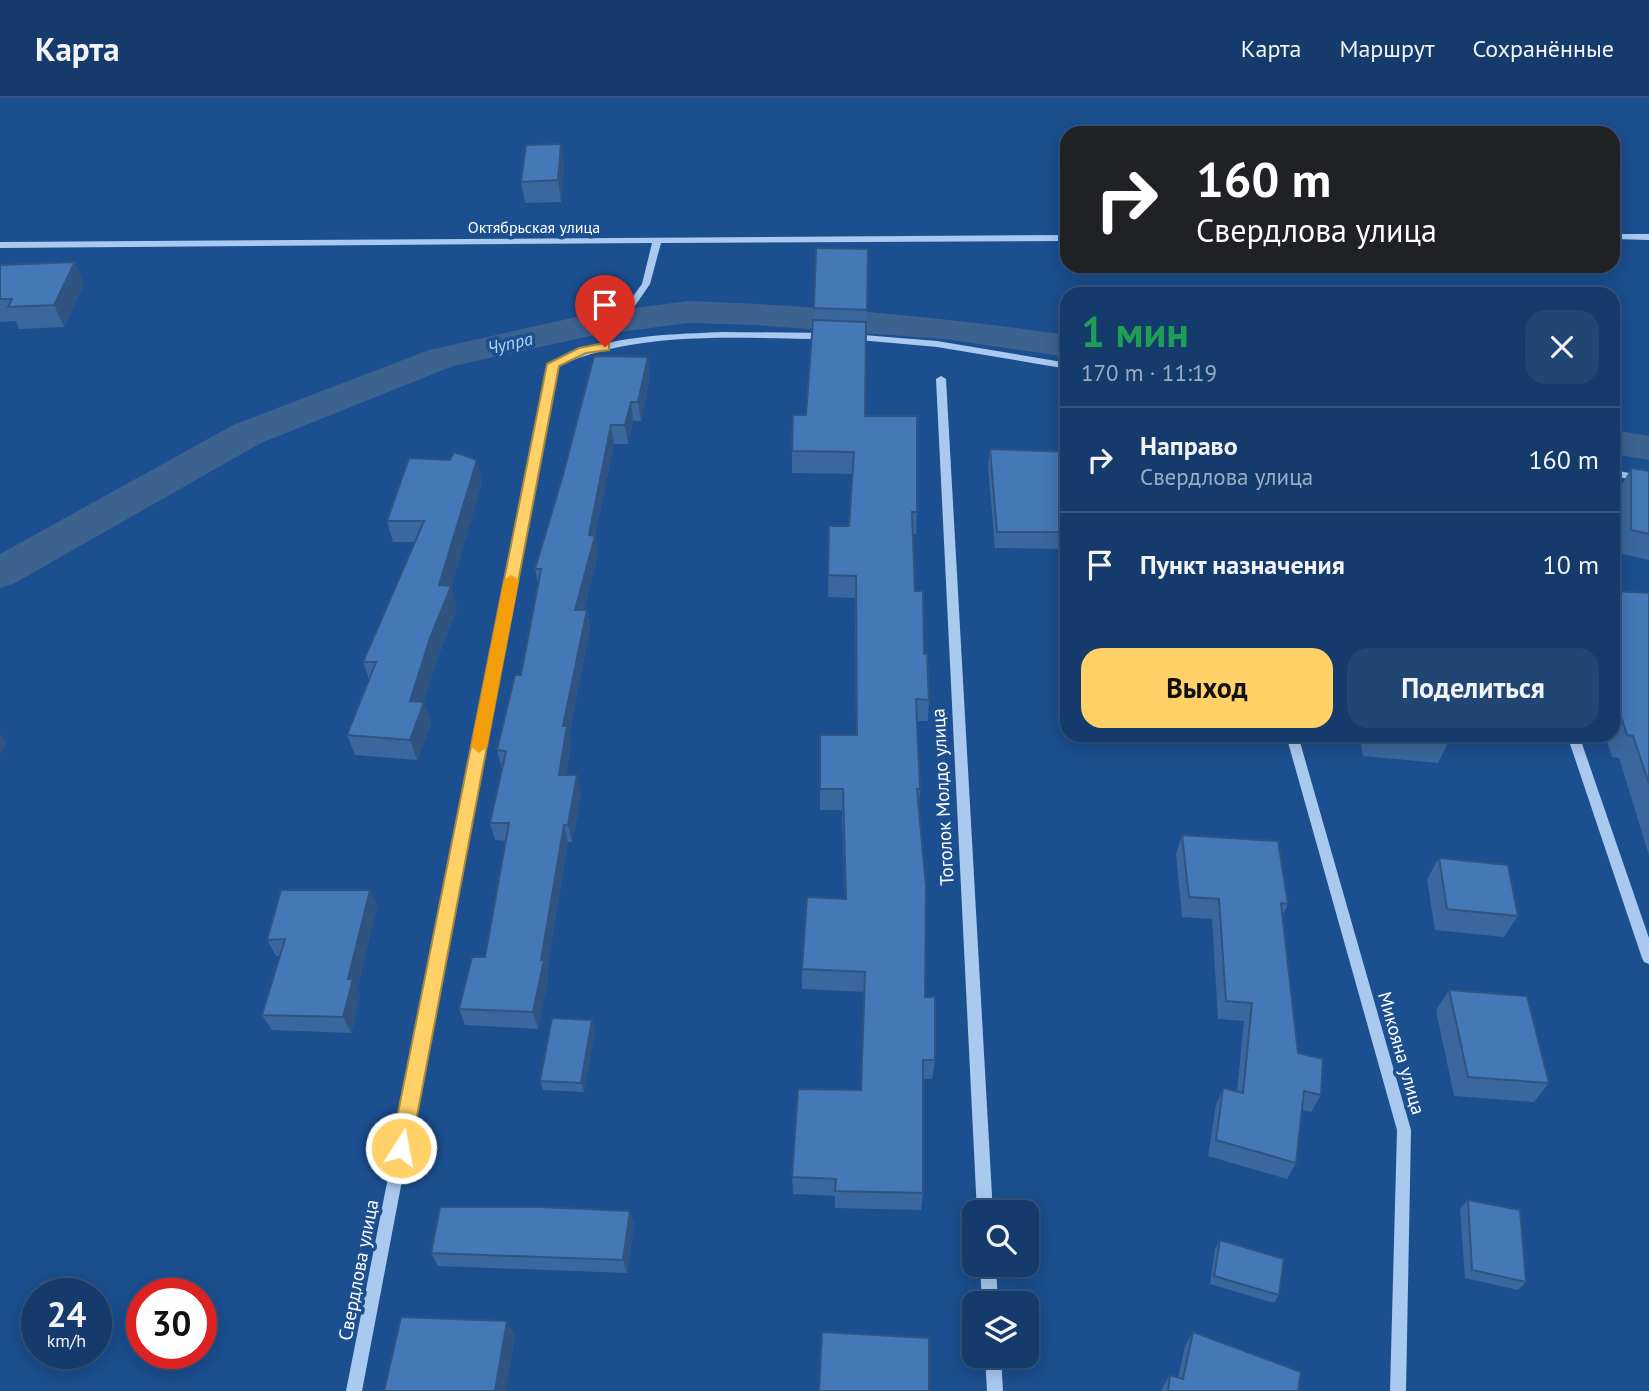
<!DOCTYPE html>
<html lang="ru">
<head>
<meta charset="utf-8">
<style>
	body { margin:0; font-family:"PT Sans",sans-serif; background:#214673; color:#f1f3f6; height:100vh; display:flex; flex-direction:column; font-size:26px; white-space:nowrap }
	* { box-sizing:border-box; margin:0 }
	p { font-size:23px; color:#9dadc1 }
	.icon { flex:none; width:38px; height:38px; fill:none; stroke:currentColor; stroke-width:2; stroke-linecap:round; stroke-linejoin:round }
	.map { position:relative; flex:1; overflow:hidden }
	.side { position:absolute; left:1060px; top:189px; width:560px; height:455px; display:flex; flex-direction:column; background:#143b6b; border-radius:21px; box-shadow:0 4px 18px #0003,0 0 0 2px #33557e }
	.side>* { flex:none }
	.guide { position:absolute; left:1060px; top:28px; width:560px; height:147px; border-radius:21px; box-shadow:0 4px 18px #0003,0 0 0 2px #33557e; background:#202124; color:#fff; overflow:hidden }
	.buttons { position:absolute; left:962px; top:1102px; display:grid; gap:14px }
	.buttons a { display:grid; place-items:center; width:77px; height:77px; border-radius:14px; background:#143b6b; box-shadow:0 4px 18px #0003,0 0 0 2px #33557e; font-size:35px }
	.speed { position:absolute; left:21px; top:1180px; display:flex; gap:14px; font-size:35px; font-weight:700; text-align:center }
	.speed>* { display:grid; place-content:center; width:91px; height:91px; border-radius:50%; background:#143b6b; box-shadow:0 4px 18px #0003,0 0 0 2px #33557e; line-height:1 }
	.speed small { font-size:18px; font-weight:400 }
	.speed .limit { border:10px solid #d22; background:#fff; color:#111 }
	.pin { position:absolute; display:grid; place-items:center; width:60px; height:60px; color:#fff; margin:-72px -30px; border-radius:50% 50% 50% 0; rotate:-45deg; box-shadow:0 0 7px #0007 }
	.pin .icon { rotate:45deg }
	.me { position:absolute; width:77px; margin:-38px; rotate:11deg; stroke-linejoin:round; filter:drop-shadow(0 0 5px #0008) }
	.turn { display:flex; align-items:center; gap:24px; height:147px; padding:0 21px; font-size:32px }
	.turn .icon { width:91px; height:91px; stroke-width:2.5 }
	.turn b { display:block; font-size:49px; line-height:60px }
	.round { display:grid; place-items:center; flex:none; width:74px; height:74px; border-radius:21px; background:#214673 }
	.overview { display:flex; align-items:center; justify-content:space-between; height:119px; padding:0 21px }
	h1 { font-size:42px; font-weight:700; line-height:52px; color:#1e9e55 }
	.cta { display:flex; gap:14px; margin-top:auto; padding:14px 21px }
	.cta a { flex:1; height:80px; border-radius:21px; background:#ffd166; color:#111; font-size:28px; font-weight:700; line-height:80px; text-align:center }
	.cta a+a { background:#214673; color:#f1f3f6 }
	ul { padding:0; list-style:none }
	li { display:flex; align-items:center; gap:21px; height:105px; padding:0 21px; border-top:2px solid #33557e }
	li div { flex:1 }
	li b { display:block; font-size:26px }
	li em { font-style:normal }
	header { display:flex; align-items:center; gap:42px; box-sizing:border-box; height:98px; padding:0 35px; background:#143b6b; border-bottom:2px solid #33557e }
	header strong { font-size:33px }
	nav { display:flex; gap:38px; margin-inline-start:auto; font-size:24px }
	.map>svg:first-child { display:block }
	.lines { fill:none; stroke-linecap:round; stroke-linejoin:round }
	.canal { fill:#3c6290; fill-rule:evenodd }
	.minor { fill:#a9c9ee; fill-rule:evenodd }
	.wall { fill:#3a679d }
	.shaded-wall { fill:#305480 }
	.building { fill:#4478b7; stroke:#305480; stroke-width:2 }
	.route { fill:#ffd166; stroke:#a68842; stroke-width:2 }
	.slow { fill:#f59e0b }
	.labels { text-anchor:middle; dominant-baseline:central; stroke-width:7; stroke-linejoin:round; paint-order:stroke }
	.far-street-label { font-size:16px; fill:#fff; stroke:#1b4f8f }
	.far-water-label { font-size:18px; font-style:italic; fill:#b5d3f5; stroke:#1b4f8f }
	.street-label { font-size:19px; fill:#fff; stroke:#1b4f8f }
</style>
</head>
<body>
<header>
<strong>Карта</strong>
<nav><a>Карта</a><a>Маршрут</a><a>Сохранённые</a></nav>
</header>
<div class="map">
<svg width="1649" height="1293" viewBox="0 0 1649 1293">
	<rect width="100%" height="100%" fill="#1b4f8f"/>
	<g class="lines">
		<!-- canal -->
		<g class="canal">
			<path d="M688 203C815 207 941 219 1068 237V259L944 241 755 227 688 225 590 238 453 268 261 345 15 485 0 490V456L233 327 429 252 590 216Z"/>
			<path d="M1614 332 1649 338V362L1614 356Z"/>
		</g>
		<!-- minor -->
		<g class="minor">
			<path d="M1649 136V142L1614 141V136Z"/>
			<path d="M1068 137V143L661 145 650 186 628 218 625 219 620 216 642 186 652 145 0 150V144Z"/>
			<path d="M724 234 829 235 834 238 829 241C759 241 688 235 619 249 598 253 578 260 557 268L362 1293H346L548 266C555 261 565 258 573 255 621 237 674 236 724 234Z"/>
			<path d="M851 236 937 243 1068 265V271L937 249 848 241 846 239Z"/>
			<path d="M941 278 946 281 993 1115H977L936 281Z"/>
			<path d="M1614 372 1649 379V385L1614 378Z"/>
			<path d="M1286 637H1298L1411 1032 1406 1293H1390L1397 1032Z"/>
			<path d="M1567 637H1579L1649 840V866L1644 864 1642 860Z"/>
			<path d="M980 1167H996L998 1206H982Z"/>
			<path d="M985 1258H1001L1003 1293H987Z"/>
		</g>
	</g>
	<!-- wall -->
	<g class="wall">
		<path d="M561 46 564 67 561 104 525 105 521 84Z"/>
		<path d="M868 151 865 318 917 414 916 436H913L915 493 929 602 928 623H917L920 691 919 710 925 899 935 962 932 981H923V1095L921 1112 835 1110V1098L793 1096 792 1079 861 992 865 894 802 891V871L845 801 842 712H820V637H856L855 500 828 499 829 428H849L853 376 792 375V353L806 317 814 222V210Z"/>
		<path d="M0 167 84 186 64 229 19 231 16 223 0 224Z"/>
		<path d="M650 278 641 323H633L628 346H614L595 438 598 456 584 512H587L590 531 569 636 571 646 566 677 581 695 572 744H568L547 873 548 879 538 931 465 927 459 911 485 859 506 743 495 742 490 725 502 671 497 652 521 577 538 486 535 471 563 377Z"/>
		<path d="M990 351 1068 354V451L995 450 988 368Z"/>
		<path d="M1631 370 1649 373V462L1619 455V392Z"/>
		<path d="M482 384 451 489 457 510 437 561 423 604 431 625 417 662 355 657 347 637 369 581 363 564 415 444H393L387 423Z"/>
		<path d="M1614 493 1649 495V757L1619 660 1612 659 1605 637H1614Z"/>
		<path d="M1359 637H1448L1449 643 1438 665 1363 658Z"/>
		<path d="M1182 737 1288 806 1283 817 1298 955 1321 997 1311 1014 1302 1012 1296 1065 1287 1081 1208 1058 1216 1007 1223 990 1237 993 1244 923 1218 921 1212 821 1182 819 1176 756Z"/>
		<path d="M1439 760 1518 818 1504 839 1435 832 1427 781Z"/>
		<path d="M370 792 377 809 357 891 360 897 351 935 272 932 262 917 280 858H276L267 842Z"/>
		<path d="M1449 892 1549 985 1534 1004 1454 998 1436 912Z"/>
		<path d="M592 922 595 932 584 994 543 992 540 983Z"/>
		<path d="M1468 1102 1526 1184 1518 1192 1465 1180 1460 1111Z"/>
		<path d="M630 1113 634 1127 627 1175 438 1168 431 1155Z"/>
		<path d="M1220 1142 1279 1197 1274 1205 1210 1186 1215 1151Z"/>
		<path d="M1193 1234 1298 1293H1162V1290L1170 1277 1178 1280 1185 1248Z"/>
	</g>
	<!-- shaded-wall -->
	<g class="shaded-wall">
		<path d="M561 46 564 67 561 104 558 82Z"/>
		<path d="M75 164 84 186 64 229 54 207Z"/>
		<path d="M648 259 650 278 641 323 638 304Z"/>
		<path d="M631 304 633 323 628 346 625 327Z"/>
		<path d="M611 327 614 346 595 438 598 456 579 531 575 512 589 437Z"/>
		<path d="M477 362 482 384 451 489 457 510 437 561 420 614 424 604 431 625 417 662 410 642V603L439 487Z"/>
		<path d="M587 512 590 531 569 636 571 646 563 695 559 677 563 628Z"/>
		<path d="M0 635 7 645 0 657Z"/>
		<path d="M577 677 581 695 572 744 568 727Z"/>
		<path d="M564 727 568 744 547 873 548 879 538 931 533 914Z"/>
		<path d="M370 792 377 809 357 891 360 897 351 935 343 919 348 881Z"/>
		<path d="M592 922 595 932 584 994 581 985Z"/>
		<path d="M630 1113 634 1127 627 1175 623 1162Z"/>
		<path d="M507 1223 515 1239 506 1293H495Z"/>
	</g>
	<!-- building -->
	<g class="building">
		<path d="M561 46 558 82 521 84 526 47Z"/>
		<path d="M816 150 868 151 867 212 814 210Z"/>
		<path d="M75 164 54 207 8 209 12 201H0V167Z"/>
		<path d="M813 222 866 224 865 318H917V414H912L915 493H923L924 556H927L929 602 916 601 920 691H917L926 789 925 899H935V962H923V1095L835 1093 836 1081 792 1079 798 991 861 992 865 874 802 871 807 799 846 801 843 691H820V637H857L856 478 828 477 829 428H849L854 354 792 353 793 317H806Z"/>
		<path d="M594 258 648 259 638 304H631L625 327H611L589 437 595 438 575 512H587L563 628H567L559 677H577L568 727H564L541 862H544L533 914 459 911 472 859H485L509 725H490L506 653 497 652 515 577H521L541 471H535L563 377Z"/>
		<path d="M990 351 1068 354V434H997Z"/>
		<path d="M454 354 477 362 439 487 451 488 430 540 410 603 424 604 410 642 347 637 376 564H363L424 423H387L409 360 450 362Z"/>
		<path d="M1631 370 1649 373V436L1631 432Z"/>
		<path d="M1614 493 1649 495V686L1633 638 1627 637 1614 597Z"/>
		<path d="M1383 637H1448L1449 643Z"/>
		<path d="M1182 737 1278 743 1288 806 1281 805 1298 955 1323 961 1321 997 1304 993 1296 1065 1216 1042 1223 990 1243 995 1252 905 1226 903 1219 801 1189 799Z"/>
		<path d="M1439 760 1508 767 1518 818 1447 811Z"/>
		<path d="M281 792H370L348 881H353L343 919 262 917 285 841 267 842Z"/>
		<path d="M1449 892 1527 898 1549 985 1468 979Z"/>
		<path d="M552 920 592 922 581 985 540 983Z"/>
		<path d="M1468 1102 1520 1112 1526 1184 1472 1172Z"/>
		<path d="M440 1109H541L630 1113 623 1162 431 1155Z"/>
		<path d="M1220 1142 1284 1161 1279 1197 1214 1178Z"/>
		<path d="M401 1219 507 1223 495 1293H384Z"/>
		<path d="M822 1234 929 1240V1293H819Z"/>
		<path d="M1193 1234 1301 1274 1298 1293H1168L1170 1277 1183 1281Z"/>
	</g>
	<!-- route -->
	<path class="route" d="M605 245 609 246V252L586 255 559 268 411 1050 408 1056 401 1059 394 1056 391 1050 547 266 579 250Z"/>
	<!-- slow -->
	<path class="slow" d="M511 477 519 482 487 649 479 655 471 649 504 482Z"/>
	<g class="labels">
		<!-- far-street labels -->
		<g class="far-street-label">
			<text x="534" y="129">Октябрьская улица</text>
		</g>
		<!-- far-water labels -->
		<g class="far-water-label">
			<text transform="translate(510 245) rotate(-13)">Чупра</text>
		</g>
		<!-- street labels -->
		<g class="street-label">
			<text transform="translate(942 699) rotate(-93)">Тоголок Молдо улица</text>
			<text transform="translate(1402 955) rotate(74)">Микояна улица</text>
			<text transform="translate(358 1172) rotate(-79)">Свердлова улица</text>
		</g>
	</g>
</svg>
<div class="buttons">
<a><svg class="icon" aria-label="search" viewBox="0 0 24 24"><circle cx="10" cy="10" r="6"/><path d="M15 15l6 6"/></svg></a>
<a><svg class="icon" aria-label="layers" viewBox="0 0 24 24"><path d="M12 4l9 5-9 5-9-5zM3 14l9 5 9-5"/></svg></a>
</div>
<div class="speed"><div>24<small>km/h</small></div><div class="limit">30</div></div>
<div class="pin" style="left:605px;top:249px;background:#d93025"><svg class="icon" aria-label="arrive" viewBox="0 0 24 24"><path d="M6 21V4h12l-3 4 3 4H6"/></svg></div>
<svg class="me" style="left:401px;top:1050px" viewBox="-20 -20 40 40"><circle r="17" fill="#ffd166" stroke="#fff" stroke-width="3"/><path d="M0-11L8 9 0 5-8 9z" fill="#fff"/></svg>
<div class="guide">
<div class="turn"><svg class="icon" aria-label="right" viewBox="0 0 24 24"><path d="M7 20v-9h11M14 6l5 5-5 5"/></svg><div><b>160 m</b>Свердлова улица</div></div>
</div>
<section class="side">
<div class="overview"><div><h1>1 мин</h1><p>170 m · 11:19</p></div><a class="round"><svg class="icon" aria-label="close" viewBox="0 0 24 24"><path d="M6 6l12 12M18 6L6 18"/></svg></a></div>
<ul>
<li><svg class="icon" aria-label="right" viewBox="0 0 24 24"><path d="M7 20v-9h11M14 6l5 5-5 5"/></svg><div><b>Направо</b><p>Свердлова улица</p></div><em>160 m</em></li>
<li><svg class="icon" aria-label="arrive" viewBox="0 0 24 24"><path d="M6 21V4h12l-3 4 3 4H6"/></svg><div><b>Пункт назначения</b></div><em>10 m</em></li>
</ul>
<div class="cta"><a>Выход</a><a>Поделиться</a></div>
</section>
</div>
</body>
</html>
